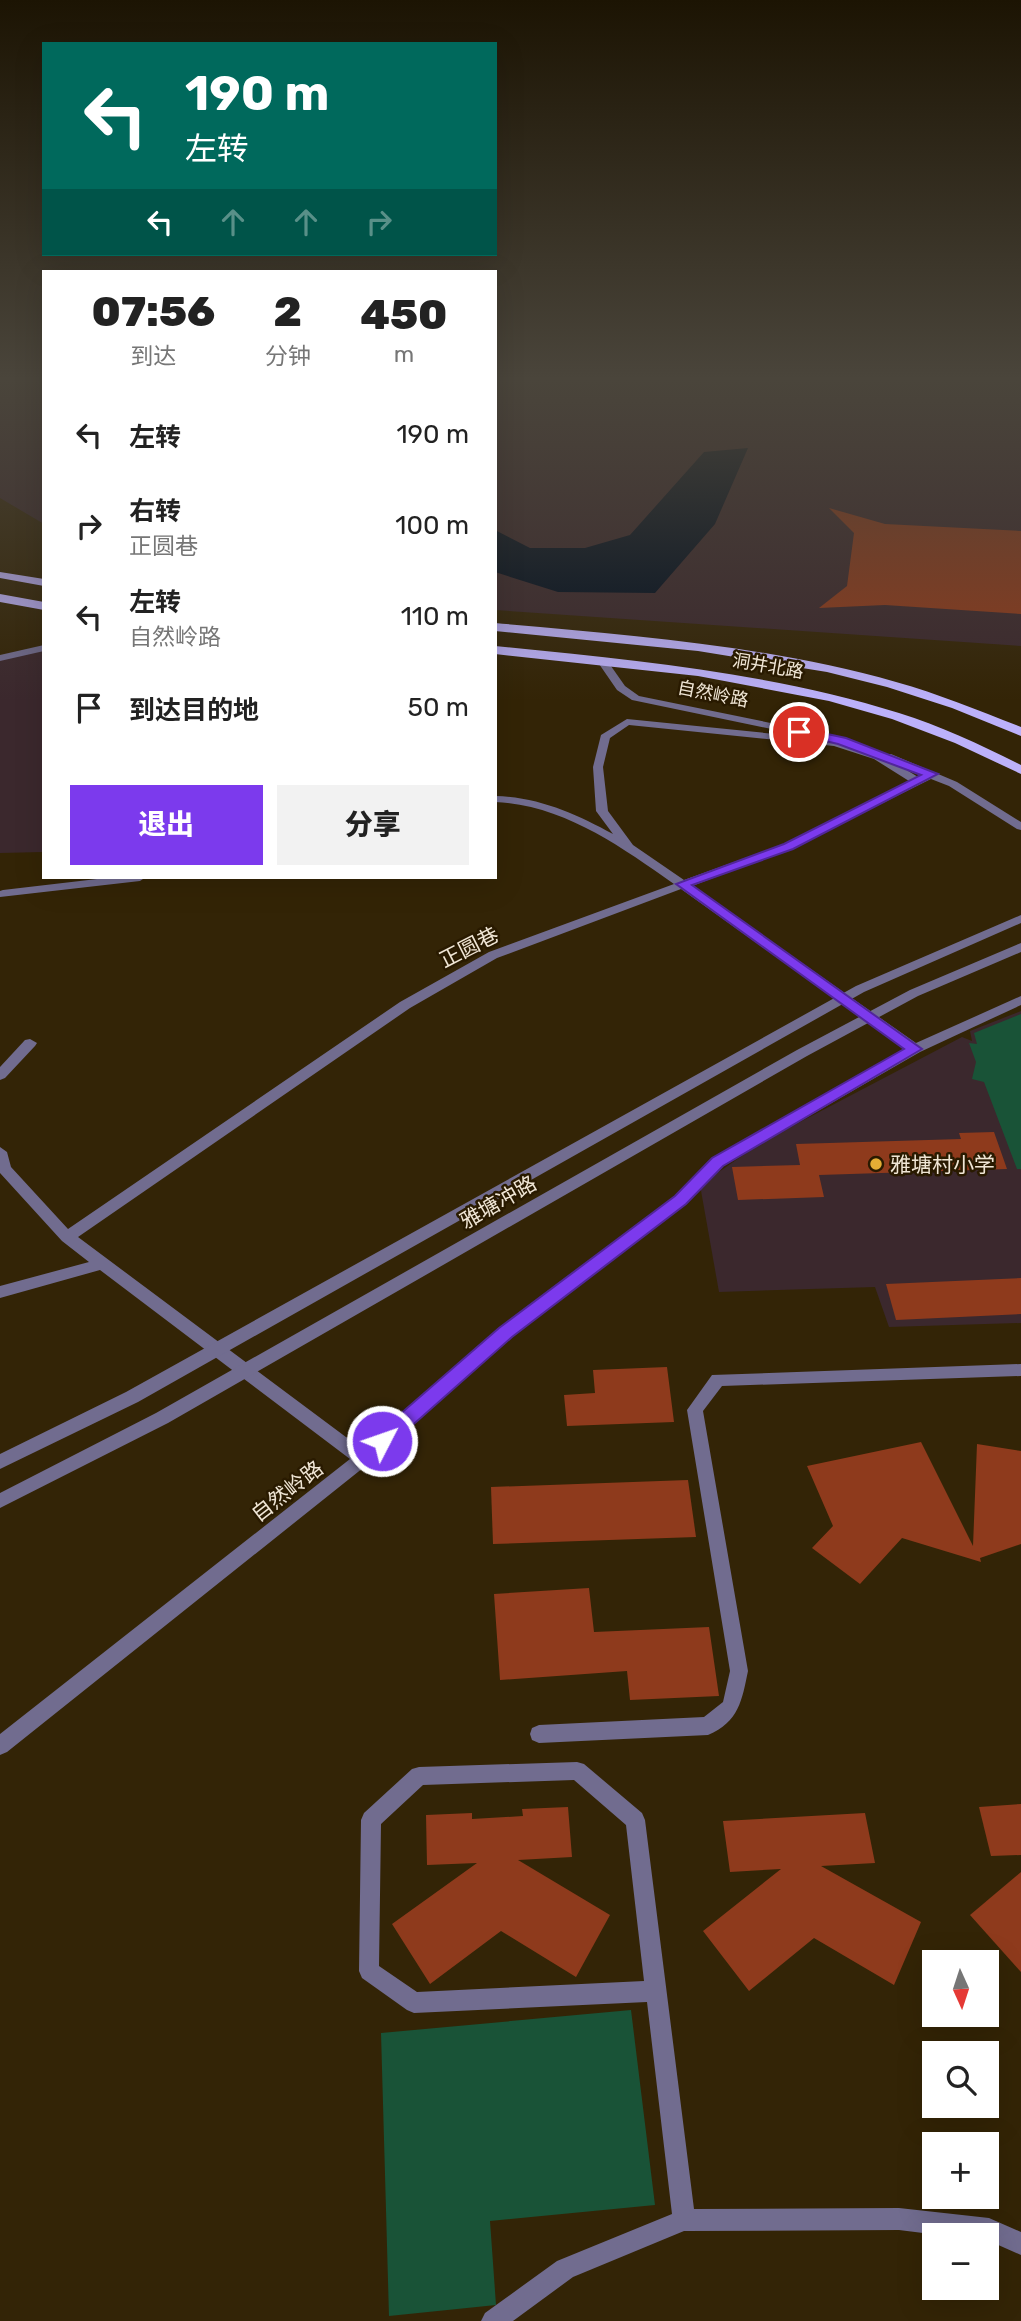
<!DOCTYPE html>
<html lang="zh">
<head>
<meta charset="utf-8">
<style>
	body { margin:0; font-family:Rubik,"Noto Sans SC",sans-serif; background:#f2f2f2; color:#222; height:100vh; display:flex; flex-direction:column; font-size:26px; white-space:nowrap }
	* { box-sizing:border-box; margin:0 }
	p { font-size:23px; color:#767676 }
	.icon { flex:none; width:38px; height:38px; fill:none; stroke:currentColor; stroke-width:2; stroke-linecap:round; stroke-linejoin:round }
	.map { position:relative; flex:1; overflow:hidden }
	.panel { position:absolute; left:42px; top:270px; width:455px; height:609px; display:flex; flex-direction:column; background:#fff; border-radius:0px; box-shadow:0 7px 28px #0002 }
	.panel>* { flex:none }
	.banner { position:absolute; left:42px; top:42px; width:455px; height:214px; border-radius:0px; box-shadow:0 7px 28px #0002; background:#00695c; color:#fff; overflow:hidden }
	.needle { width:46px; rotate:177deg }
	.tools { position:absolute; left:922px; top:1950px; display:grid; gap:14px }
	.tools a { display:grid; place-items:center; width:77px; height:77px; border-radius:0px; background:#fff; box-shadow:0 7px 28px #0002; font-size:35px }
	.pin { position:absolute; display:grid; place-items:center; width:60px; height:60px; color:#fff; margin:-30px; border:4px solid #fff; border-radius:50%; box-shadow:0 2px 7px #0007 }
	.me { position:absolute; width:77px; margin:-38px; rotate:49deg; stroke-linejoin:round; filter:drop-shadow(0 0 5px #0008) }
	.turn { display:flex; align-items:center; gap:24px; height:147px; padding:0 28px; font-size:32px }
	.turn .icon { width:91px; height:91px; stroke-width:2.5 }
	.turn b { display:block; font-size:49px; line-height:60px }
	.lanes { display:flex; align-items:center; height:66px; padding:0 28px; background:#0003; justify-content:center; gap:35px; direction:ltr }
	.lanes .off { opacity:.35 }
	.eta { display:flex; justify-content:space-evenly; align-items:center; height:119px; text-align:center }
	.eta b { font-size:42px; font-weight:800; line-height:49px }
	.action { display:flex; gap:14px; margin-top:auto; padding:14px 28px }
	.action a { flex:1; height:80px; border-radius:0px; background:#7c3aed; color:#fff; font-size:28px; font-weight:800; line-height:80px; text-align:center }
	.action a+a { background:#f2f2f2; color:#222 }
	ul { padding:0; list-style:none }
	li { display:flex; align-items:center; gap:21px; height:91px; padding:0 28px }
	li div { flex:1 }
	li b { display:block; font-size:26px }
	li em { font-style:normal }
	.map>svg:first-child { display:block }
	.education { fill:#3b282d }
	.green { fill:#195337 }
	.water { fill:#000e20 }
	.building { fill:#8e3a1c }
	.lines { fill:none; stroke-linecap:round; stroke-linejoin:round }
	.minor { fill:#716c8f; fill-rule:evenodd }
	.tertiary { fill:#716c8f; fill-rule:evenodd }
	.primary { fill:#bcb1fa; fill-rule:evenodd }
	.route { fill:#7c3aed; stroke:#51269a; stroke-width:2 }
	.poi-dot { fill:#e4ad35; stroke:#291a00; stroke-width:2.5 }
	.labels { text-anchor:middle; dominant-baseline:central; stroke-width:5; stroke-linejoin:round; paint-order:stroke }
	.far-street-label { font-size:18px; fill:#f0e6d5; stroke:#291a00 }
	.street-label { font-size:21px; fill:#f0e6d5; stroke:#291a00 }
	.poi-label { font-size:21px; fill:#f0e6d5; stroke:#291a00; text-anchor:start }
</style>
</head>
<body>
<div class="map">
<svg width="1021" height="2321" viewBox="0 0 1021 2321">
	<rect width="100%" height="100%" fill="#332406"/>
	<!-- education -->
	<g class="education">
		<path d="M0 376H44V524L0 498Z"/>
		<path d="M495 376H1021V646L495 610Z"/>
		<path d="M44 648V852L0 853V657Z"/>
		<path d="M1021 1011V1323L889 1327 875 1287 719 1292 700 1185 762 1142 962 1037 972 1041 970 1031Z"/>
	</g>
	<!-- green -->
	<g class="green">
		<path d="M1021 1014V1169H1017L984 1082 972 1079 976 1062 969 1043 977 1044 974 1033Z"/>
		<path d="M631 2010 655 2205 490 2221 496 2305 389 2316 381 2033Z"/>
	</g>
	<!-- water -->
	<path class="water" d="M748 448 715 524 655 593 558 592 495 572V530L530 548H585L630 535 704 452Z"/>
	<!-- building -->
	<g class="building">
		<path d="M829 508 885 524 1021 531V614L885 605 819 608 847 586 854 533Z"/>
		<path d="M994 1132 1007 1169 819 1175 824 1197 738 1200 732 1167 800 1165 796 1144 961 1139 959 1133Z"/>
		<path d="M1021 1278V1314L896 1320 886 1284Z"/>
		<path d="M667 1367 674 1422 567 1426 564 1395 595 1393 593 1370Z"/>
		<path d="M921 1442 973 1546 977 1444 1021 1451V1544L980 1558 981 1562 902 1538 860 1584 812 1548 833 1526 807 1466Z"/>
		<path d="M688 1480 696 1537 493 1544 491 1487Z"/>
		<path d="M589 1588 594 1632 709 1627 719 1696 630 1700 627 1671 500 1680 494 1594Z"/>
		<path d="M1021 1804V1855L991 1856 979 1807Z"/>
		<path d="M568 1807 572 1857 518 1860 610 1915 576 1977 501 1931 430 1984 392 1924 477 1863 427 1865 426 1815 472 1813V1819L523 1816 522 1809Z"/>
		<path d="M865 1813 875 1863 821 1866 921 1922 894 1985 814 1938 749 1991 703 1931 781 1869 730 1872 723 1821Z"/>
		<path d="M1021 1872V1972L970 1915Z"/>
	</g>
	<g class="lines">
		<!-- minor -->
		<g class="minor">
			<path d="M602 658 606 659 625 686 639 696 800 729 805 732 800 735 632 700 617 690 597 661Z"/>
			<path d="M627 719 835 740 882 755 891 754 957 782 1021 822V830L1017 829 949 786 931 779 792 848 692 886 916 1043 1021 996V1005L920 1052 722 1166 686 1204 511 1336 368 1464 7 1752 0 1755V1734L350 1459 100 1270 0 1298V1286L89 1262 62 1241 0 1173V1147L7 1152 11 1167 68 1229 400 1002 489 952 674 884C620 846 563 805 495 802V796C539 797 576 814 613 834L596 811 593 767 601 735ZM629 725 834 746 874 759 909 781 784 844 684 880 633 845 608 811 603 767 610 738ZM897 764 922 775 918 777ZM681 889 905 1049 712 1158 676 1196 501 1328 362 1449 78 1237 410 1008 497 958Z"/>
			<path d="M114 877H146L140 881 0 897V891L3 890Z"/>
			<path d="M30 1039 37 1043 35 1046 5 1078 0 1080V1067L25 1040Z"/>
			<path d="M1021 1364V1376L722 1386 703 1411 748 1671C742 1700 739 1722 708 1735L539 1743 532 1740 530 1734 532 1728 539 1725 704 1717 723 1702 730 1671 687 1410 712 1375Z"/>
			<path d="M577 1762 584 1764 642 1813 645 1820 694 2209 899 2208 989 2218 1021 2232V2255L987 2240V2235H939L899 2230 684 2231 573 2277 513 2321H481L485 2313 557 2261 672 2214 647 2002 414 2013 407 2010 362 1978 359 1971 361 1820 364 1813 412 1769 419 1767ZM574 1780 626 1825 644 1981 417 1992 379 1966 381 1824 423 1785Z"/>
		</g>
		<!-- tertiary -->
		<g class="tertiary">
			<path d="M44 645V651L0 661V655Z"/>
			<path d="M1021 915V923L864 992 138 1402 0 1469V1454L126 1392 856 986Z"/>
			<path d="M1021 943V952L918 996 807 1056 168 1423 0 1508V1493L156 1413 797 1050 910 990Z"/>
		</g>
		<!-- primary -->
		<g class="primary">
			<path d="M0 572 44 579V586L0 578Z"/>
			<path d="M0 594 44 602V610L0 602Z"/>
			<path d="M495 623C630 635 765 645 896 682 939 694 980 711 1021 727V736L952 708 887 687 827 672 698 651 495 631Z"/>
			<path d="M495 646C631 660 768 672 899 713 941 726 981 745 1021 765V774L955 743 892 719 829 701 698 676 495 654Z"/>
		</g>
	</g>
	<!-- sky -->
	<linearGradient id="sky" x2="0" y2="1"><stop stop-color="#1c1403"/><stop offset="0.54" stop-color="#4a453b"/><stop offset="1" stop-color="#4a453b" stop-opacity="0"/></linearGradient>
	<rect width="1021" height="701" fill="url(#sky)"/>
	<!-- route -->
	<path class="route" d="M799 728 846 738 938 774 793 849 692 885 922 1049 723 1166 686 1204 512 1337 389 1446H376L373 1441 376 1435 499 1328 675 1196 712 1158 904 1049 676 884 784 844 921 775 838 744 795 734V729Z"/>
	<!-- markers -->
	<circle class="poi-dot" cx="876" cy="1164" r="7"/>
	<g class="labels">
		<!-- far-street labels -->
		<g class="far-street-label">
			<text transform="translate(768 666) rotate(10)">洞井北路</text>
			<text transform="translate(713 694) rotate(11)">自然岭路</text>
		</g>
		<!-- street labels -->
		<g class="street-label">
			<text transform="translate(469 947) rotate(-27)">正圆巷</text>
			<text transform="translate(498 1202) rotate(-30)">雅塘冲路</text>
			<text transform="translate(287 1491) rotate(-38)">自然岭路</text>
		</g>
		<!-- poi labels -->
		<g class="poi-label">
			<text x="890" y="1164">雅塘村小学</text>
		</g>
	</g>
</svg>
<div class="tools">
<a><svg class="needle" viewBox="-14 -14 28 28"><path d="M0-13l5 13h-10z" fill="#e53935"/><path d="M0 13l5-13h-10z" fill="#767676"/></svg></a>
<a><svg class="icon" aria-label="search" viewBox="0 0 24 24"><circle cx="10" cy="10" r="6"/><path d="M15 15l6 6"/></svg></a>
<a>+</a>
<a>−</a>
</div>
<div class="pin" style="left:799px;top:732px;background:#d93025"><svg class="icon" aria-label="arrive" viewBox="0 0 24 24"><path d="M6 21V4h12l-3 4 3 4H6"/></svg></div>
<svg class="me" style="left:382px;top:1441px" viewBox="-20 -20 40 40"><circle r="17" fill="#7c3aed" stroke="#fff" stroke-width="3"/><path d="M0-11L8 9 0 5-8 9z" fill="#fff"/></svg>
<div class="banner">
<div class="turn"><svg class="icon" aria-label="left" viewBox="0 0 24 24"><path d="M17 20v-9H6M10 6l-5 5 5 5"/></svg><div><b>190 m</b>左转</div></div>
<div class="lanes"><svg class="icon" aria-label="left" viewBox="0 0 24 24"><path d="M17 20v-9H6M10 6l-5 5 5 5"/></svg><svg class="icon off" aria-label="ahead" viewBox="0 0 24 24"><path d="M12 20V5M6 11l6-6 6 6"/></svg><svg class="icon off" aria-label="ahead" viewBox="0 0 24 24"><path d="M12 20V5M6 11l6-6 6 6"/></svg><svg class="icon off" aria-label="right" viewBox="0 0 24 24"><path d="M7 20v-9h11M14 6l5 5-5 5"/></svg></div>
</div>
<section class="panel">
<div class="eta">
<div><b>07:56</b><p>到达</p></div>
<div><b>2</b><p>分钟</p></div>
<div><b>450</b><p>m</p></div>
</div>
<ul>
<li><svg class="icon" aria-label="left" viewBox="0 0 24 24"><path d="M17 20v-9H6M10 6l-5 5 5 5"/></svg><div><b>左转</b></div><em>190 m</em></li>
<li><svg class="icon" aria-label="right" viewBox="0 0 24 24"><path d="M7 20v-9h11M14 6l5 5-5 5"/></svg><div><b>右转</b><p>正圆巷</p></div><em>100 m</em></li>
<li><svg class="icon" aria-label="left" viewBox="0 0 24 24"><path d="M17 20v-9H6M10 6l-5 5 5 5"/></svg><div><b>左转</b><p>自然岭路</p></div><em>110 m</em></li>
<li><svg class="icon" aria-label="arrive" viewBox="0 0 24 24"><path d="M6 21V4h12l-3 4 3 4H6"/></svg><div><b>到达目的地</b></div><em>50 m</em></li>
</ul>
<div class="action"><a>退出</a><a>分享</a></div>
</section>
</div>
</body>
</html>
